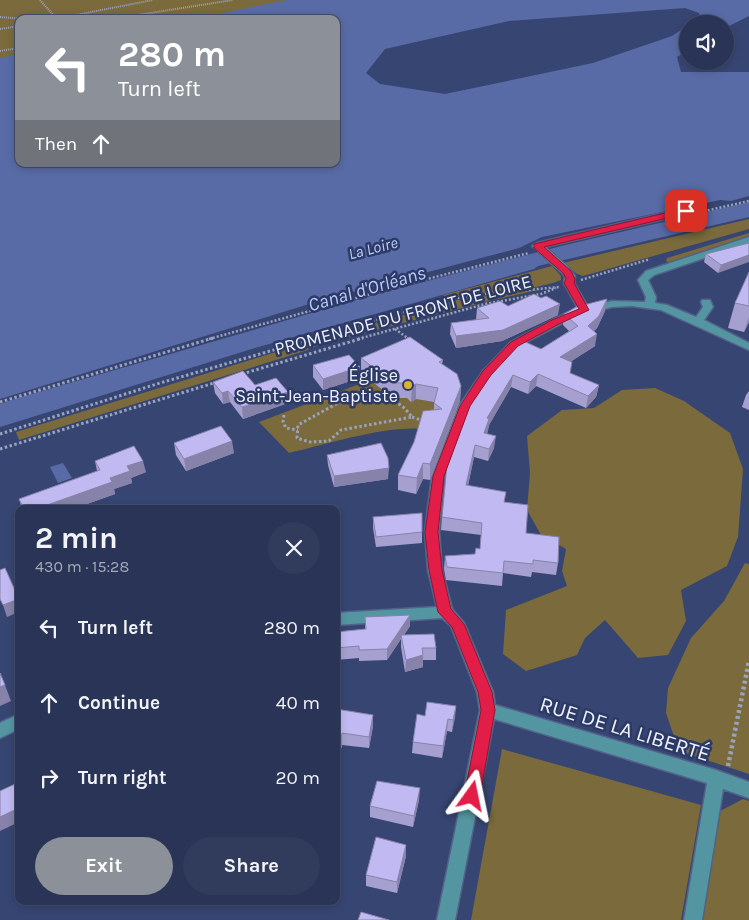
<!DOCTYPE html>
<html lang="en">
<head>
<meta charset="utf-8">
<style>
	body { margin:0; font-family:Karla,sans-serif; background:#313c5c; color:#f1f3f6; height:100vh; display:flex; flex-direction:column; font-size:19px; white-space:nowrap }
	* { box-sizing:border-box; margin:0 }
	p { font-size:16px; color:#a5aab9 }
	.icon { flex:none; width:28px; height:28px; fill:none; stroke:currentColor; stroke-width:2; stroke-linecap:round; stroke-linejoin:round }
	.map { position:relative; flex:1; overflow:hidden }
	.details { position:absolute; left:15px; top:505px; width:325px; height:400px; display:flex; flex-direction:column; background:#293456; border-radius:10px; box-shadow:0 2px 8px #0003,0 0 0 1px #454f6c }
	.details>* { flex:none }
	.top-card { position:absolute; left:15px; top:15px; width:325px; height:152px; border-radius:10px; box-shadow:0 2px 8px #0003,0 0 0 1px #454f6c; background:#8c9099; color:#fff; overflow:hidden }
	.fabs { position:absolute; left:679px; top:15px; display:grid; gap:10px }
	.fabs a { display:grid; place-items:center; width:55px; height:55px; border-radius:50%; background:#293456; box-shadow:0 2px 8px #0003,0 0 0 1px #454f6c; font-size:25px }
	.pin { position:absolute; display:grid; place-items:center; width:42px; height:42px; color:#fff; margin:-21px; border-radius:10px; box-shadow:0 2px 8px #0006 }
	.me { position:absolute; width:55px; margin:-28px; rotate:12deg; stroke-linejoin:round; filter:drop-shadow(0 0 4px #0008) }
	.turn { display:flex; align-items:center; gap:18px; height:105px; padding:0 20px; font-size:22px }
	.turn .icon { width:65px; height:65px; stroke-width:2.5 }
	.turn b { display:block; font-size:35px; line-height:42px }
	.then { display:flex; align-items:center; height:48px; padding:0 20px; background:#0003; gap:10px; font-size:19px }
	.round { display:grid; place-items:center; flex:none; width:52px; height:52px; border-radius:26px; background:#313c5c }
	.summary { display:flex; align-items:center; justify-content:space-between; height:85px; padding:0 20px }
	h1 { font-size:30px; font-weight:700; line-height:38px }
	.button { display:flex; gap:10px; margin-top:auto; padding:10px 20px }
	.button a { flex:1; height:58px; border-radius:30px; background:#8c9099; color:#fff; font-size:20px; font-weight:700; line-height:58px; text-align:center }
	.button a+a { background:#313c5c; color:#f1f3f6 }
	ul { padding:0; list-style:none }
	li { display:flex; align-items:center; gap:15px; height:75px; padding:0 20px }
	li div { flex:1 }
	li b { display:block; font-size:19px }
	li em { font-style:normal }
	.map>svg:first-child { display:block }
	.green { fill:#7a6a3c }
	.water { fill:#596ba6 }
	.lines { fill:none; stroke-linecap:round; stroke-linejoin:round }
	.minor-casing { stroke:#546188; stroke-width:3 }
	.path-far3 { stroke:#9aa3bd; stroke-width:2; stroke-dasharray:1 1; stroke-linecap:butt }
	.path-far2 { stroke:#9aa3bd; stroke-width:2.5; stroke-dasharray:2 2; stroke-linecap:butt }
	.path-far1 { stroke:#9aa3bd; stroke-width:3; stroke-dasharray:2.5 2.5; stroke-linecap:butt }
	.path { stroke:#9aa3bd; stroke-width:4.5; stroke-dasharray:3 3; stroke-linecap:butt }
	.minor { fill:#5396a2; fill-rule:evenodd }
	.minor-bridge-casing { stroke:#546188; stroke-width:11; stroke-linecap:butt }
	.minor-bridge { stroke:#5396a2; stroke-width:9 }
	.wall { fill:#a6a0d0 }
	.shaded-wall { fill:#8782a9 }
	.building { fill:#c1baf2; stroke:#8782a9 }
	.route { fill:#e11d48; stroke:#92132f }
	.poi-dot { fill:#dbb233; stroke:#2d3a66; stroke-width:2 }
	.labels { text-anchor:middle; dominant-baseline:central; stroke-width:5; stroke-linejoin:round; paint-order:stroke }
	.far-water-label { font-size:16px; font-style:italic; fill:#b9cafe; stroke:#2d3a66 }
	.street-label { font-size:18px; fill:#eef2fd; stroke:#2d3a66 }
	.poi-label { font-size:18px; fill:#eef2fd; stroke:#2d3a66; text-anchor:end }
	.water-label { font-size:19px; font-style:italic; fill:#b9cafe; stroke:#2d3a66 }
	.near-street-label { font-size:21px; fill:#eef2fd; stroke:#2d3a66 }
</style>
</head>
<body>
<div class="map">
<svg width="749" height="920" viewBox="0 0 749 920">
	<rect width="100%" height="100%" fill="#374572"/>
	<!-- green -->
	<g class="green">
		<path d="M0 0H326L235 19H19V63L0 68Z"/>
		<path d="M749 219V229L583 276 577 274 563 263Z"/>
		<path d="M749 233V237L672 263 666 261 667 258Z"/>
		<path d="M552 266 561 276V280C529 293 482 290 446 298L443 295Z"/>
		<path d="M543 289 493 300 321 344 305 351 19 440 16 432 302 344 456 300Z"/>
		<path d="M370 380 393 398 419 396 426 401 439 395 430 430C392 423 329 444 289 453L259 422Z"/>
		<path d="M655 388 684 401 730 433 743 469 738 537 727 566 681 590 686 621 668 655 638 658 605 620 585 638 577 655 526 671 503 654 506 610 567 586 562 571 566 549 541 535 527 510 530 473 527 436 562 410 594 408 622 390Z"/>
		<path d="M745 563 749 564V774L679 751 666 713 668 688 691 638 724 601Z"/>
		<path d="M502 749 701 805 681 920H471Z"/>
		<path d="M743 799 749 801V920H703L720 811Z"/>
	</g>
	<!-- water -->
	<g class="water">
		<path d="M287 0H749V16L725 28V24H691L700 18 699 13 685 8 509 21 385 49 366 73 380 84 445 94 593 63 672 36 687 26V51L677 57 681 72H749V196L731 201 720 200 542 237 519 248 322 300 0 399V58L19 54V164H336V19H192Z"/>
		<path d="M749 202V217L538 266 534 269 255 348 0 427V404L18 398 374 295 561 246Z"/>
		<path d="M63 463 72 478 58 483 50 467Z"/>
	</g>
	<g class="lines">
		<!-- minor casing -->
		<g class="minor-casing">
			<g id="minor">
				<path d="M686 208 689 209V213L545 247 544 251 541 252 532 246 537 243Z"/>
				<path d="M749 237V243L654 275 648 280 656 297 655 303 667 305 696 317 703 307 701 302 702 300H710L713 307 704 320 749 343V350L661 310 632 306 612 307 574 317 519 346 491 375 471 406 444 476 439 532 442 570 452 609 464 623 493 692 495 705 716 770 749 782V798L723 789 702 920H684L707 783 494 719 455 920H437L480 710 477 692 451 626 442 618 336 625V613L437 607 428 570 425 532 432 476 459 406 483 371 511 342 566 313 579 310 564 283 565 276 559 269 560 267H568L575 276 574 283 588 307 612 301 645 302 646 297 638 280 646 271Z"/>
				<path d="M19 714V729L0 738V723Z"/>
			</g>
		</g>
		<!-- path-far3 -->
		<g class="path-far3">
			<path d="M40 0 56 18"/>
			<path d="M0 17 24 19"/>
			<path d="M55 19 153 0"/>
			<path d="M112 19 233 0"/>
			<path d="M0 29 19 26"/>
			<path d="M0 51 19 48"/>
		</g>
		<!-- path-far2 -->
		<g class="path-far2">
			<path d="M696 213 749 201"/>
			<path d="M581 280 650 259"/>
			<path d="M395 329 409 339"/>
			<path d="M209 339 396 287 529 253"/>
			<path d="M311 339 446 300 475 295 559 287"/>
			<path d="M358 339 485 304 541 294 556 288"/>
		</g>
		<!-- path-far1 -->
		<g class="path-far1">
			<path d="M407 338 410 340"/>
			<path d="M242 374 363 338"/>
			<path d="M370 396C389 397 400 401 412 417L341 430 329 441 310 442 297 438 298 425 347 398Z"/>
			<path d="M0 402 213 338"/>
			<path d="M284 415 283 422 286 428 298 430"/>
			<path d="M412 417 424 421"/>
			<path d="M0 434 160 383 315 338"/>
			<path d="M0 449 217 382"/>
		</g>
		<!-- path -->
		<path class="path" d="M728 766 749 661"/>
		<!-- minor -->
		<use href="#minor" class="minor"/>
		<!-- minor-bridge casing -->
		<g class="minor-bridge-casing">
			<path id="minor-bridge" d="M541 249 564 269"/>
		</g>
		<!-- minor-bridge -->
		<use href="#minor-bridge" class="minor-bridge"/>
	</g>
	<!-- wall -->
	<g class="wall">
		<path d="M749 243 718 273 704 262 706 254Z"/>
		<path d="M749 272V322L744 332 728 328 735 303Z"/>
		<path d="M508 306 558 315 502 341 456 348 450 334 451 323 476 320 477 308Z"/>
		<path d="M605 311 597 328 594 331 595 346 570 362V373L599 385 596 397 586 408 536 386 528 394 511 387 489 425 487 434 494 448 488 461 474 457 468 486 505 502 526 533 558 563 556 575 532 572 531 577 503 573 502 586 446 580 444 569 445 556 475 554 480 549 481 535 441 530 442 517 504 357 505 353 541 349 569 331 563 325 564 314Z"/>
		<path d="M361 358 443 360 442 364 461 386 460 401 430 480 423 479 416 494 398 490V475L434 410V402L416 399 411 402 407 398H395L389 395 361 373Z"/>
		<path d="M313 365 360 367V378L323 390 313 377Z"/>
		<path d="M213 382 255 385 288 392V403L243 419 230 402 223 404 215 393Z"/>
		<path d="M749 391V410L742 407 746 395Z"/>
		<path d="M174 443 234 453 186 471 176 455Z"/>
		<path d="M327 455 388 479 334 487 328 465Z"/>
		<path d="M95 461 146 472 131 478 132 483 114 489 115 494 73 509H22L19 499 97 471Z"/>
		<path d="M373 517 422 532V543L376 547 373 528Z"/>
		<path d="M365 617 410 626 404 635 436 648V660H423V667L405 672 401 647V639L387 660 359 661V658L336 660V632L365 629Z"/>
		<path d="M456 706 452 732 447 731 442 758 412 753 413 742 425 716Z"/>
		<path d="M336 709 373 715V726L369 748 342 745 339 757H336Z"/>
		<path d="M419 800 413 827 370 817V806Z"/>
		<path d="M406 845V856L397 893 366 886V875Z"/>
		<path d="M78 901H119L117 904H79Z"/>
	</g>
	<!-- shaded-wall -->
	<g class="shaded-wall">
		<path d="M749 255V262L718 273 721 265Z"/>
		<path d="M607 299 605 311 597 328 586 337 588 326Z"/>
		<path d="M560 304 558 315 502 341 456 348V336Z"/>
		<path d="M749 317V322L744 332Z"/>
		<path d="M597 334 595 346 559 369 560 357Z"/>
		<path d="M360 367V378L323 390V379Z"/>
		<path d="M538 374 536 386 528 394 530 382Z"/>
		<path d="M513 375 511 387 489 425 488 431 483 445 484 433 487 418Z"/>
		<path d="M416 384V399L411 402 412 386Z"/>
		<path d="M599 385 596 397 586 408 588 396Z"/>
		<path d="M461 386 460 401 430 480V464Z"/>
		<path d="M228 391 230 402 223 404 222 393Z"/>
		<path d="M288 392V403L243 419 242 407Z"/>
		<path d="M496 436 494 448 488 461 489 449Z"/>
		<path d="M232 441 234 453 186 471 184 459Z"/>
		<path d="M475 445 474 457 465 498 466 485Z"/>
		<path d="M143 461 146 472 131 478 132 483 114 489 115 494 73 509H36L110 478 127 466Z"/>
		<path d="M423 463V479L416 494 417 478Z"/>
		<path d="M389 468 388 479 334 487V476Z"/>
		<path d="M19 599V612L7 617 3 605Z"/>
		<path d="M410 615V626L402 638 401 635V639L387 660V649Z"/>
		<path d="M423 655V667L405 672 406 660Z"/>
		<path d="M5 685 11 701 0 706V687Z"/>
		<path d="M456 706 455 718 452 732 453 720Z"/>
		<path d="M373 715V726L369 748V737Z"/>
		<path d="M448 719 447 731 442 758 443 746Z"/>
		<path d="M342 733V745L339 757V746Z"/>
		<path d="M420 788 419 800 413 827 414 816Z"/>
		<path d="M19 808V822L0 831V817Z"/>
		<path d="M406 845V856L397 893V882Z"/>
	</g>
	<!-- building -->
	<g class="building">
		<path d="M749 243V255L721 265 706 254Z"/>
		<path d="M749 272V306L735 303Z"/>
		<path d="M534 294 541 298 546 296 560 304 503 330 456 336 451 323 489 318 477 308 500 301 508 306Z"/>
		<path d="M607 299 599 316 588 326 597 334 560 357 572 362 570 373 599 385 588 396 538 374 530 382 513 375 487 418 489 419 484 433 496 436 489 449 475 445 466 485 506 492 504 502 528 505 526 533 559 537 558 563 533 560V564L504 561 503 573 447 567 445 556 475 554 476 548 480 549 482 523 442 517 447 464 473 397 490 370 507 354 505 353 519 339 541 349 578 326 564 314 576 307Z"/>
		<path d="M410 337 443 360 439 362 457 374 461 386 430 464 423 463 417 478 398 475 414 442 423 411 442 409 434 403 438 388 416 384 412 386 407 383H396L389 380 361 358Z"/>
		<path d="M349 355 360 367 323 379 313 365Z"/>
		<path d="M243 371 255 385 276 378 288 392 242 407 228 391 222 393 213 382Z"/>
		<path d="M221 426 232 441 184 459 174 443Z"/>
		<path d="M381 443 388 458 389 468 334 476 327 455Z"/>
		<path d="M134 446 143 461 127 466 130 471 110 478 112 482 36 509H24L19 499 100 470 95 461Z"/>
		<path d="M422 513V532L376 537 373 517Z"/>
		<path d="M5 568 19 599 3 605 0 599V570Z"/>
		<path d="M410 615 387 649 359 650V646L336 648V632L366 629 365 617Z"/>
		<path d="M434 634 436 648H422L423 655 406 660 401 635Z"/>
		<path d="M0 673 5 685 0 687Z"/>
		<path d="M427 702 456 706 453 720 448 719 443 746 413 742 417 714 425 716Z"/>
		<path d="M336 709 373 715 369 737 342 733 339 746 336 745Z"/>
		<path d="M377 781 420 788 414 816 370 806Z"/>
		<path d="M15 784 19 794V808L0 817V791Z"/>
		<path d="M376 837 406 845 397 882 366 875Z"/>
		<path d="M361 912 389 920H358Z"/>
	</g>
	<!-- route -->
	<path class="route" d="M686 208 691 211 689 213 544 247 571 271 575 279 574 283 589 310 559 324 518 346 491 375 470 406 444 476 438 532 442 570 451 609 464 624 492 692 495 710 480 796 477 801 472 803 466 801 464 796 481 710 478 692 452 627 438 612 429 570 425 532 433 476 460 406 483 371 511 342 552 320 579 309 564 283 566 279 564 274 534 248V244Z"/>
	<!-- markers -->
	<circle class="poi-dot" cx="408" cy="385" r="5"/>
	<g class="labels">
		<!-- far-water labels -->
		<g class="far-water-label">
			<text transform="translate(373 248) rotate(-14)">La Loire</text>
		</g>
		<!-- street labels -->
		<g class="street-label">
			<text transform="translate(403 315) rotate(-15)">PROMENADE DU FRONT DE LOIRE</text>
		</g>
		<!-- poi labels -->
		<g class="poi-label">
			<text x="398" y="375">Église<tspan x="398" dy="21">Saint-Jean-Baptiste</tspan></text>
		</g>
		<!-- water labels -->
		<g class="water-label">
			<text transform="translate(367 289) rotate(-16)">Canal d'Orléans</text>
		</g>
		<!-- near-street labels -->
		<g class="near-street-label">
			<text transform="translate(625 729) rotate(17)">RUE DE LA LIBERTÉ</text>
		</g>
	</g>
</svg>
<div class="fabs">
<a><svg class="icon" aria-label="sound" viewBox="0 0 24 24"><path d="M4 9h4l5-4v14l-5-4H4zM17 9q2 3 0 6"/></svg></a>
</div>
<div class="pin" style="left:686px;top:211px;background:#d93025"><svg class="icon" aria-label="arrive" viewBox="0 0 24 24"><path d="M6 21V4h12l-3 4 3 4H6"/></svg></div>
<svg class="me" style="left:472px;top:796px" viewBox="-20 -20 40 40"><path d="M0-17L14 15 0 8-14 15z" fill="#e11d48" stroke="#fff" stroke-width="4"/></svg>
<div class="top-card">
<div class="turn"><svg class="icon" aria-label="left" viewBox="0 0 24 24"><path d="M17 20v-9H6M10 6l-5 5 5 5"/></svg><div><b>280 m</b>Turn left</div></div>
<div class="then">Then<svg class="icon" aria-label="ahead" viewBox="0 0 24 24"><path d="M12 20V5M6 11l6-6 6 6"/></svg></div>
</div>
<section class="details">
<div class="summary"><div><h1>2 min</h1><p>430 m · 15:28</p></div><a class="round"><svg class="icon" aria-label="close" viewBox="0 0 24 24"><path d="M6 6l12 12M18 6L6 18"/></svg></a></div>
<ul>
<li><svg class="icon" aria-label="left" viewBox="0 0 24 24"><path d="M17 20v-9H6M10 6l-5 5 5 5"/></svg><div><b>Turn left</b></div><em>280 m</em></li>
<li><svg class="icon" aria-label="ahead" viewBox="0 0 24 24"><path d="M12 20V5M6 11l6-6 6 6"/></svg><div><b>Continue</b></div><em>40 m</em></li>
<li><svg class="icon" aria-label="right" viewBox="0 0 24 24"><path d="M7 20v-9h11M14 6l5 5-5 5"/></svg><div><b>Turn right</b></div><em>20 m</em></li>
</ul>
<div class="button"><a>Exit</a><a>Share</a></div>
</section>
</div>
</body>
</html>
